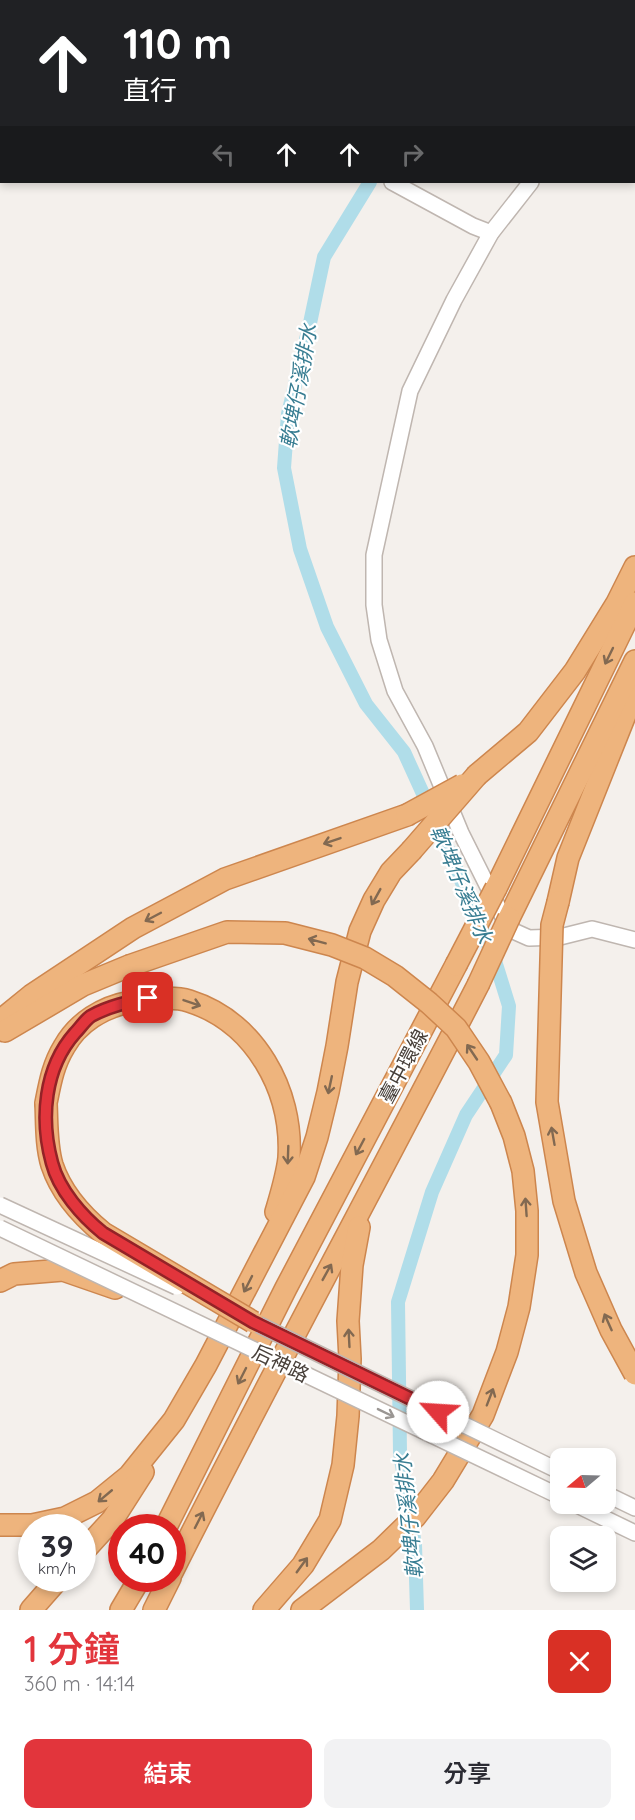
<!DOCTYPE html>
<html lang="zh-TW">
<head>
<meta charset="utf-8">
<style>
	body { margin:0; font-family:Quicksand,"Noto Sans TC",sans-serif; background:#f2f2f3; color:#2b2b33; height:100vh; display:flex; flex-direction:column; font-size:22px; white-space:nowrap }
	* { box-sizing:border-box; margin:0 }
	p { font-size:20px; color:#7c7c81 }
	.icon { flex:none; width:33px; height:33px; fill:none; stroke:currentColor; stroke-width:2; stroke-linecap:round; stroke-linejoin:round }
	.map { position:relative; height:1610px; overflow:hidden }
	.panel { display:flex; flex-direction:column; background:#fff; flex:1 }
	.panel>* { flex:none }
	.banner { position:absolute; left:0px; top:0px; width:636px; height:183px; box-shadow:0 3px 9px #0003; background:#202124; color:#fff; overflow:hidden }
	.needle { width:39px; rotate:251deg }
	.tools { position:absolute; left:550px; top:1448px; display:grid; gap:12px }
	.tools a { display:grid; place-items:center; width:66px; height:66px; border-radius:12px; background:#fff; box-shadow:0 3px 9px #0003; font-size:30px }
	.speed { position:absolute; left:18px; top:1514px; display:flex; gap:12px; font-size:30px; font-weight:700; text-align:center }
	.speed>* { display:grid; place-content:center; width:78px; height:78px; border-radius:50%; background:#fff; box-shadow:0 3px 9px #0003; line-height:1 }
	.speed small { font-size:15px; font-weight:400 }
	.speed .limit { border:9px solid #d22; background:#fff; color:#111 }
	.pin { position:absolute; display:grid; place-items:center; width:51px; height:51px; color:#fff; margin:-26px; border-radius:12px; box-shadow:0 3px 9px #0006 }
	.me { position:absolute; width:66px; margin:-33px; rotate:296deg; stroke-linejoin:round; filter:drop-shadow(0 0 4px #0008) }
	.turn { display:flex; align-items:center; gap:21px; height:126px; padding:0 24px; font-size:27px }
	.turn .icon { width:78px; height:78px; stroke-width:2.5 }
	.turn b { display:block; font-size:42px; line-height:51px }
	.lanes { display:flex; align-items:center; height:57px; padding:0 24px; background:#0003; justify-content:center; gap:30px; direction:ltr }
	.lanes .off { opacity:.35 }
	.round { display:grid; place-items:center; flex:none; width:63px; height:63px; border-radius:12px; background:#f2f2f3 }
	.overview { display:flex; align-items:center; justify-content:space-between; height:102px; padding:0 24px }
	h1 { font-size:36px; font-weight:600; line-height:45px; color:#e2353c }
	.cta { display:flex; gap:12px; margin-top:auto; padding:12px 24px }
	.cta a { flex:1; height:69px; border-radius:12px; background:#e2353c; color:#fff; font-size:24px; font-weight:600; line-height:69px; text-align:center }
	.cta a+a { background:#f2f2f3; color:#2b2b33 }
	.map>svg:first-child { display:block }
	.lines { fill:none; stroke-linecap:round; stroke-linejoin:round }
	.stream { stroke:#b0dde9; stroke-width:4 }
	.canal { stroke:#b0dde9; stroke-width:14 }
	.minor-casing { stroke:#bfb6b0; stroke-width:18 }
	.highway-casing { stroke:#cd864e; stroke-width:24 }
	.minor { stroke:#fff; stroke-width:15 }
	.highway { stroke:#eeb47d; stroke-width:21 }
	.minor-bridge-casing { stroke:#bfb6b0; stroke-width:18; stroke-linecap:butt }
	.highway-bridge-casing { stroke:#cd864e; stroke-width:24; stroke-linecap:butt }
	.minor-bridge { stroke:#fff; stroke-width:15 }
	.highway-bridge { stroke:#eeb47d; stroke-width:21 }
	.oneway { stroke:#826951 }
	.oneway2 { stroke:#9a9693 }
	.route-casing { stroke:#932227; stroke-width:15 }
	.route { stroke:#e2353c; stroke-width:10 }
	.labels { text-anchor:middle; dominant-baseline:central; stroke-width:4.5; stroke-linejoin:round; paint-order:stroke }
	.street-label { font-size:20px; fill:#48403a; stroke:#fff }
	.water-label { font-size:21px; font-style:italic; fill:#387d92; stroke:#fff }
</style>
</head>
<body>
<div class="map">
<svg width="635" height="1610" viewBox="0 0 635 1610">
	<rect width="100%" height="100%" fill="#f4f0ec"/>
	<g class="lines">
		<!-- stream -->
		<path class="stream" d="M381 0 382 2"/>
		<!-- canal -->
		<g class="canal">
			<path d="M510 2 511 0"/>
			<path d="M370 182 324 257 310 323 288 414 284 468 300 549 327 627 366 704 404 752 445 842 496 964 509 1006 506 1055 466 1115 432 1192 398 1302 400 1453 415 1545 417 1610"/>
		</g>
		<!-- minor casing -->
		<g class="minor-casing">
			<g id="minor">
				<path d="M398 0 399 2"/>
				<path d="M441 2 443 0"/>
				<path d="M634 35 635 34"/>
				<path d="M0 38 2 43"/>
				<path d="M392 182 473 226 491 233"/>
				<path d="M531 182 491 233 454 300 410 391 374 555V605L379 640 395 691 425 746 461 833 509 929 529 938 560 937 592 929 635 940"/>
				<path d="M606 1494 635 1508"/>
				<path d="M573 1503 635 1533"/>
			</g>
		</g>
		<!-- highway casing -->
		<g class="highway-casing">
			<g id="highway">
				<path d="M477 775 528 732 575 671 617 603 635 567"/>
				<path d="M496 888 635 603"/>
				<path d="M558 902 568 858 635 690"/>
				<path d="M509 918 635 661"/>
				<path d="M0 1021 32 995 133 928 225 879 407 815"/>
				<path d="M5 1031 83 985 129 966"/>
				<path d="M46 1103C50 1083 53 1065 64 1047 78 1022 103 1007 130 1002 145 999 174 996 189 1001 255 1022 293 1090 289 1158 287 1176 281 1195 276 1212"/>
				<path d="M0 1281 14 1274 63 1270 115 1288"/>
				<path d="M0 1525H32L65 1518 97 1502 129 1476 174 1420 206 1365 304 1177 317 1137 328 1092 337 1046 347 982 360 931 374 900 391 872 411 851"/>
				<path d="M166 1527 286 1288 456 965"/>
				<path d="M82 1553 113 1519 143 1472"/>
				<path d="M172 1572C271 1375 377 1181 478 985"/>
				<path d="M31 1610 59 1578"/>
				<path d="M121 1610 140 1578"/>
				<path d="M154 1610 170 1578"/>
				<path d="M264 1610 303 1565 330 1520 343 1465 348 1416 350 1359 348 1321 352 1265 359 1227"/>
				<path d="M302 1610 381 1550 415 1517 443 1481 483 1415 507 1352 519 1307 527 1255V1211L523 1171 514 1136 501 1103"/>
			</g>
		</g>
		<!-- minor -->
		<use href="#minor" class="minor"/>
		<!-- highway -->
		<use href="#highway" class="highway"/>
		<!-- minor-bridge casing -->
		<g class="minor-bridge-casing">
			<g id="minor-bridge">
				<path d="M0 1205 177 1287"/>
				<path d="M0 1228 561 1497"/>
				<path d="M245 1318 561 1472"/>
			</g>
		</g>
		<!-- highway-bridge casing -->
		<g class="highway-bridge-casing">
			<g id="highway-bridge">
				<path d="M407 815 462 785"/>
				<path d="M411 851 477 775"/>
				<path d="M558 902 552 925 547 1102 564 1201 586 1273 611 1330 635 1374"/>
				<path d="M456 965 496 888"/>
				<path d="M129 966 227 932 285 933 332 945 365 958 395 976 429 1003 456 1028 479 1062 501 1103"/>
				<path d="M478 985 509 918"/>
				<path d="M46 1103C47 1123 46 1145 52 1165 61 1192 81 1215 103 1233L253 1322"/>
			</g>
		</g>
		<!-- minor-bridge -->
		<use href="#minor-bridge" class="minor-bridge"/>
		<!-- highway-bridge -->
		<use href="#highway-bridge" class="highway-bridge"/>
	</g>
	<!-- one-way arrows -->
	<defs><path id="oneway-shaft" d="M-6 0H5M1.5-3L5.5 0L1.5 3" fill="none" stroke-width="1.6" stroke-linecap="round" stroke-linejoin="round" transform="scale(1.5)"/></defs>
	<g class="oneway">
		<use href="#oneway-shaft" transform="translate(609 656) rotate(116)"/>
		<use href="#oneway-shaft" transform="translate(332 841) rotate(161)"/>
		<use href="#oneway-shaft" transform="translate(376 897) rotate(119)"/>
		<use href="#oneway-shaft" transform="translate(153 917) rotate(152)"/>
		<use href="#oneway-shaft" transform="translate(317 941) rotate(-165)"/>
		<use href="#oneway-shaft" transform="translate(192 1003) rotate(19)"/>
		<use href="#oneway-shaft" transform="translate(472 1052) rotate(-124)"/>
		<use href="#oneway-shaft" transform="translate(330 1085) rotate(102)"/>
		<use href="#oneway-shaft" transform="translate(553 1136) rotate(-100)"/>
		<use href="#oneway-shaft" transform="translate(360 1147) rotate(118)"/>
		<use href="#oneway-shaft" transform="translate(288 1155) rotate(92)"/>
		<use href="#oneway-shaft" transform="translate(526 1207) rotate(-94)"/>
		<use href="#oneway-shaft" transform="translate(327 1272) rotate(-61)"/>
		<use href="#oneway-shaft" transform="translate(248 1284) rotate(117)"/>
		<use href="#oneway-shaft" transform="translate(608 1322) rotate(-114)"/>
		<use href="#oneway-shaft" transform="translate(349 1338) rotate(-93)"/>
		<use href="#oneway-shaft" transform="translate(242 1376) rotate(117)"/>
		<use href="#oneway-shaft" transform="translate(490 1397) rotate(-69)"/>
		<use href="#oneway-shaft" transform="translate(105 1496) rotate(140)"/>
		<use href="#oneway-shaft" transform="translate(199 1520) rotate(-63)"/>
		<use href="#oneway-shaft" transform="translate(302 1565) rotate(-54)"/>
	</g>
	<use class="oneway2" href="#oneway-shaft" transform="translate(386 1413) rotate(26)"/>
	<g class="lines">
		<!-- route casing -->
		<g class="route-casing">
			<path id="route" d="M148 998C128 1002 109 1006 91 1016 85 1020 80 1028 75 1033 44 1068 40 1119 52 1163 59 1190 82 1216 103 1233L253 1322 438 1412"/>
		</g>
		<!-- route -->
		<use href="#route" class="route"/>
	</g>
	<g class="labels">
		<!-- street labels -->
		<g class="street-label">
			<text transform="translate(403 1066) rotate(-62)">臺中環線</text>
			<text transform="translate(281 1363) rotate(26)">后神路</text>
		</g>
		<!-- water labels -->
		<g class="water-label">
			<text transform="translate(298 386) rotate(-80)">軟埤仔溪排水</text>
			<text transform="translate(462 884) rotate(67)">軟埤仔溪排水</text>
			<text transform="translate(408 1516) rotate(-96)">軟埤仔溪排水</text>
		</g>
	</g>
</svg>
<div class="tools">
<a><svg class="needle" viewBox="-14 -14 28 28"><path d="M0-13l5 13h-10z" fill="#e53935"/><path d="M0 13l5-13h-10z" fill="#7c7c81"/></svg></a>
<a><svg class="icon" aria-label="layers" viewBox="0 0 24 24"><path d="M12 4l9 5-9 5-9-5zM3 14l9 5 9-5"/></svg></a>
</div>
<div class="speed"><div>39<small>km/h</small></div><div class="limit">40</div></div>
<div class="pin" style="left:148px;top:998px;background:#d93025"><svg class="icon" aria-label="arrive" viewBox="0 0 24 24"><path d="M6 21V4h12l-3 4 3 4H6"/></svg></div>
<svg class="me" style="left:438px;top:1412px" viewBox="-20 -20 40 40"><circle r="19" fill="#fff"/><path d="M0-13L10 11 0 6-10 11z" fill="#e2353c"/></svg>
<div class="banner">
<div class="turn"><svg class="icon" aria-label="ahead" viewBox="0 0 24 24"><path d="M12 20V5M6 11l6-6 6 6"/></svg><div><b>110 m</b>直行</div></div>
<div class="lanes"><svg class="icon off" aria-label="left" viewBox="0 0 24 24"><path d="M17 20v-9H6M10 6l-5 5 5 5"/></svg><svg class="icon" aria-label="ahead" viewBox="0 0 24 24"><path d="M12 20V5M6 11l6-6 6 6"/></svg><svg class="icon" aria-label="ahead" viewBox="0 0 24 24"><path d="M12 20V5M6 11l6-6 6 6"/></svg><svg class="icon off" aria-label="right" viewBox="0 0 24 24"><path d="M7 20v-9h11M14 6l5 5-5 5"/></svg></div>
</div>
</div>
<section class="panel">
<div class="overview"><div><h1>1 分鐘</h1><p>360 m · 14:14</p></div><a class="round" style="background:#d93025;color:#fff"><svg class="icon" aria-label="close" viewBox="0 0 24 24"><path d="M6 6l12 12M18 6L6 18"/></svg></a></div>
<div class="cta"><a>結束</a><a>分享</a></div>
</section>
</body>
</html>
